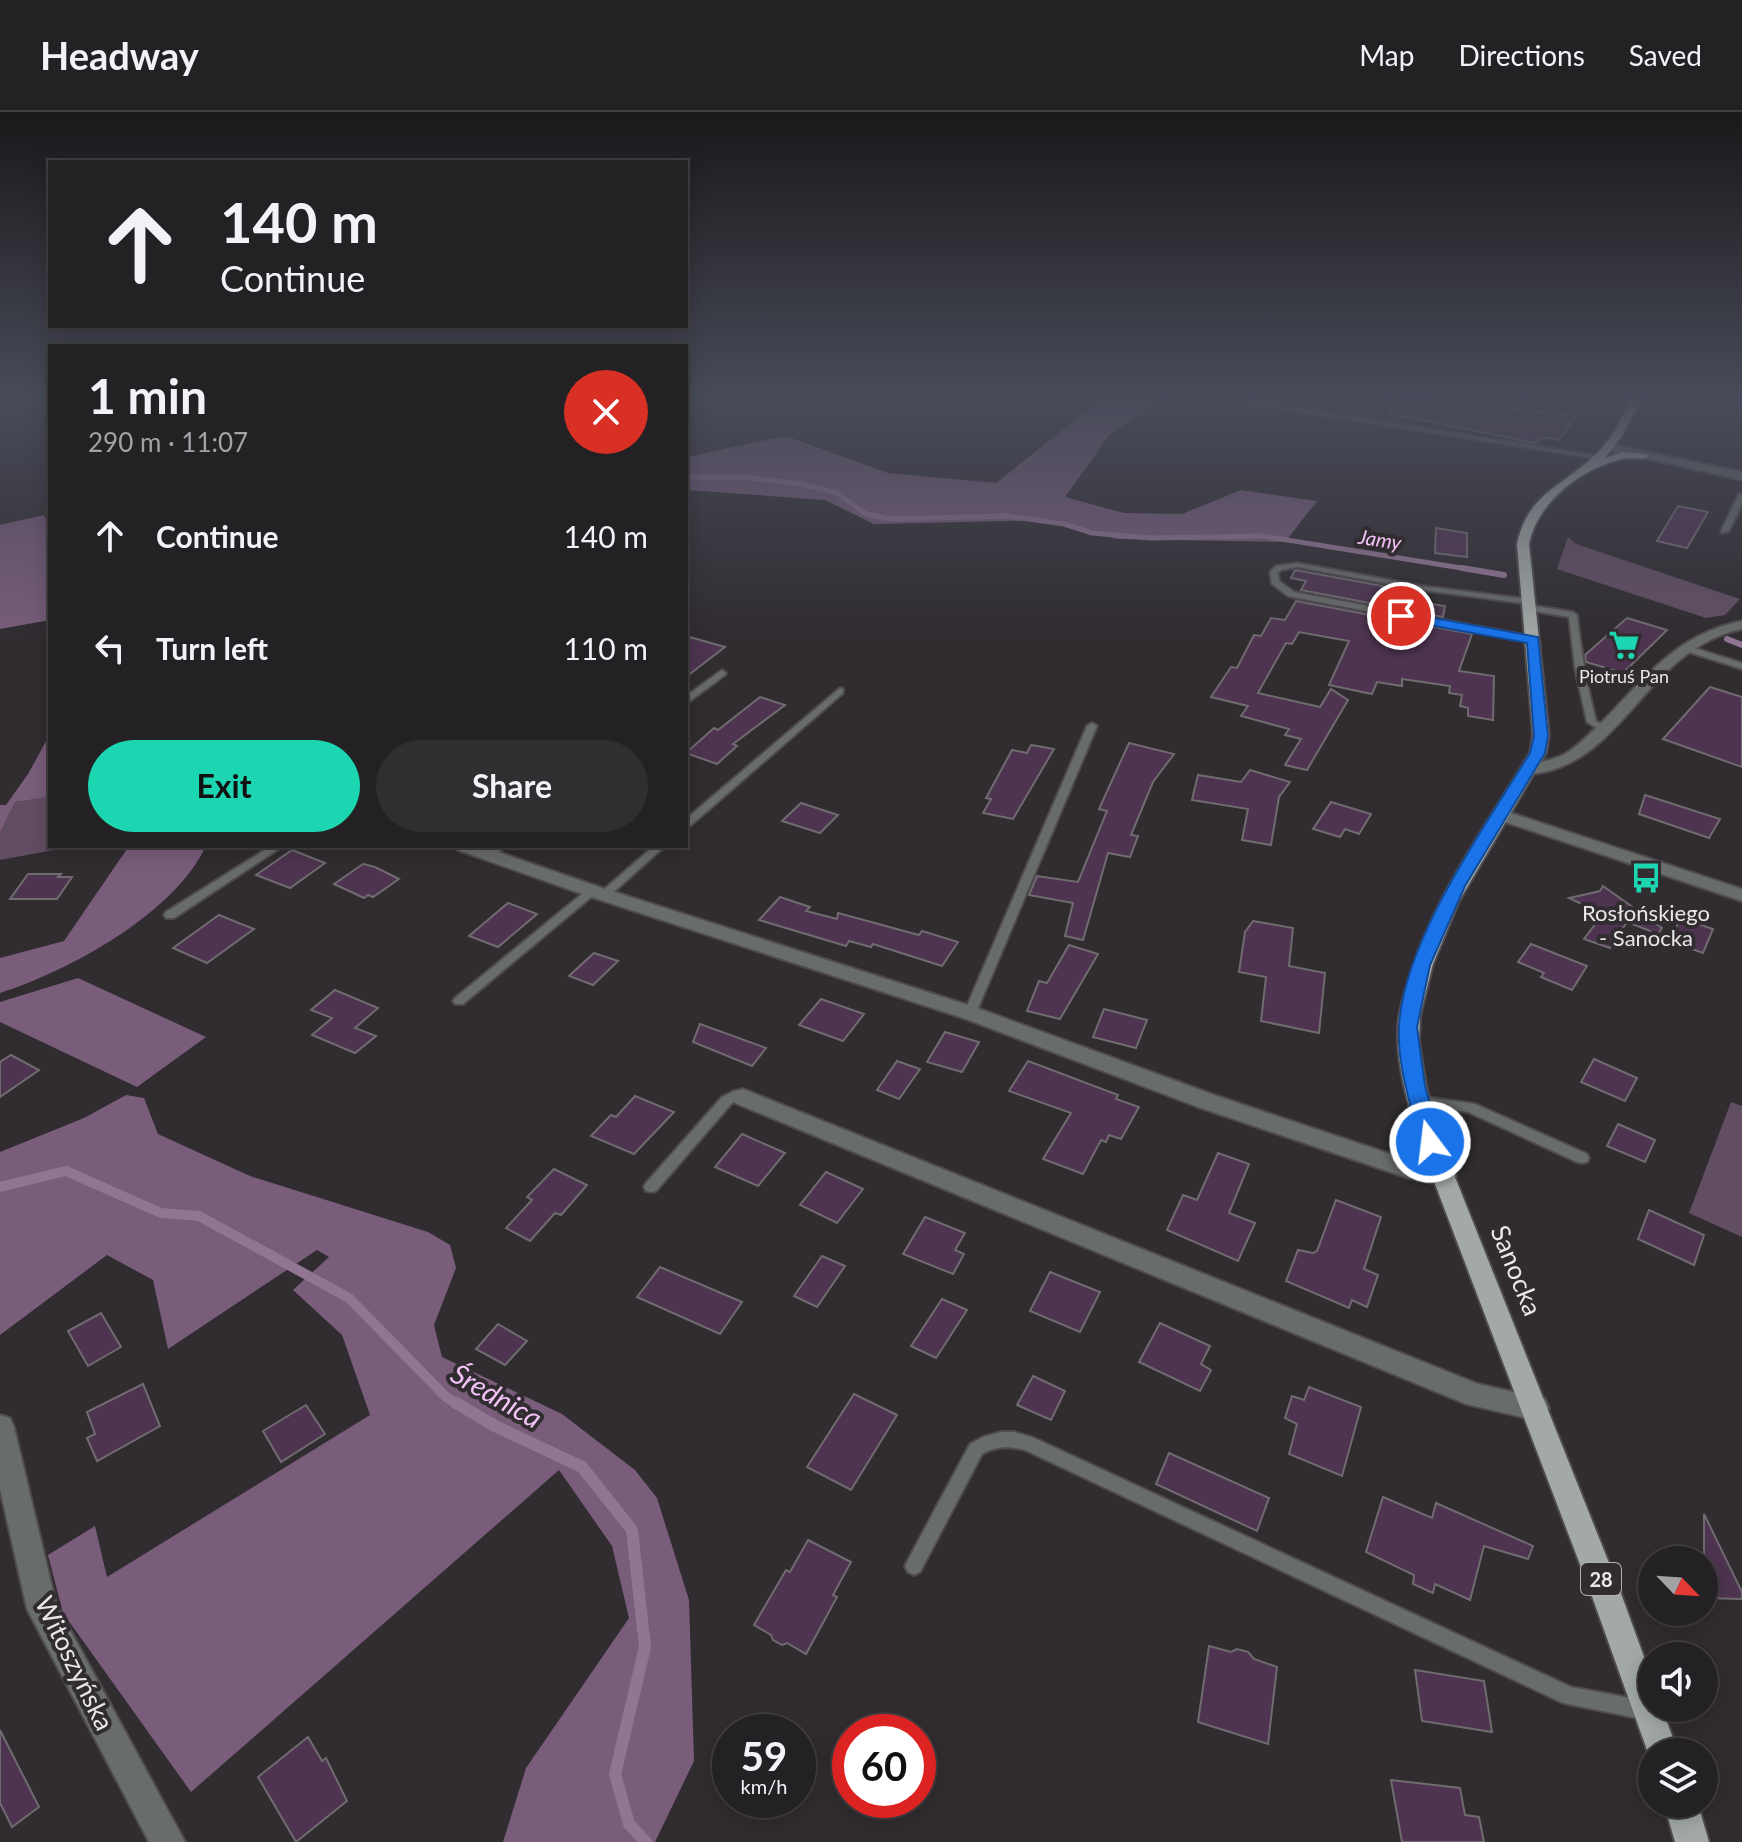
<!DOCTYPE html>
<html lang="en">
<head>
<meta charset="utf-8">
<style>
	body { margin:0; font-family:Lato,sans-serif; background:#302e31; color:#f1f3f6; height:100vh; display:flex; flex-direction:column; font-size:30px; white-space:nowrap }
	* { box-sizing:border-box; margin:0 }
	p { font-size:26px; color:#a3a3a6 }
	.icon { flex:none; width:44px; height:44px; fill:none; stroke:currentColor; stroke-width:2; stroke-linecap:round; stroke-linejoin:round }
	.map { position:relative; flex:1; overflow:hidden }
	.sheet { position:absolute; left:48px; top:232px; width:640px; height:504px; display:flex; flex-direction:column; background:#242124; border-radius:0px; box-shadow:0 4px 20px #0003,0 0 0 2px #413e41 }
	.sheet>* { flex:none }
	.guide { position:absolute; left:48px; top:48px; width:640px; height:168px; border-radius:0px; box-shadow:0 4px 20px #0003,0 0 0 2px #413e41; background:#242124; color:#f1f3f6; overflow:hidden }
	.needle { width:52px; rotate:115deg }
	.fabs { position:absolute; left:1638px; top:1434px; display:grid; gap:16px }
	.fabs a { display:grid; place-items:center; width:80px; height:80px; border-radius:50%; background:#242124; box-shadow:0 4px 20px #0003,0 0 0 2px #413e41; font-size:40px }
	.speed { position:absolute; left:712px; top:1602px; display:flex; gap:16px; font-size:40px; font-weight:700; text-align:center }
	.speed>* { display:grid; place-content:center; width:104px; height:104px; border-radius:50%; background:#242124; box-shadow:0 4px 20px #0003,0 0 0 2px #413e41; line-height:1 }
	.speed small { font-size:20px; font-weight:400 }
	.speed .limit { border:12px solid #d22; background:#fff; color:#111 }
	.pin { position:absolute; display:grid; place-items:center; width:68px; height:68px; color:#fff; margin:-34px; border:4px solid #fff; border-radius:50%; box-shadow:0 2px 8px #0007 }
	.me { position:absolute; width:88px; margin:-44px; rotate:345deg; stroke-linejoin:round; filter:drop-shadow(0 0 6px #0008) }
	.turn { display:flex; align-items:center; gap:28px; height:168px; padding:0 40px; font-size:36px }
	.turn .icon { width:104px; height:104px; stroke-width:2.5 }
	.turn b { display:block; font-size:56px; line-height:68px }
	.round { display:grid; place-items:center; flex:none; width:84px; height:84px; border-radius:42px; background:#302e31 }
	.summary { display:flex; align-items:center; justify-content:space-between; height:136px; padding:0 40px }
	h1 { font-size:48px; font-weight:700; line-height:60px }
	.button { display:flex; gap:16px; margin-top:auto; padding:16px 40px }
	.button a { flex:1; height:92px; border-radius:48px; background:#1cd5b1; color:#111; font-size:32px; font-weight:700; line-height:92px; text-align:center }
	.button a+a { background:#302e31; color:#f1f3f6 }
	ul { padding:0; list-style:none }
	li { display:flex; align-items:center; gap:24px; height:112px; padding:0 40px }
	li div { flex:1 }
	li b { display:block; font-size:30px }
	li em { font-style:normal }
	header { display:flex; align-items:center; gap:48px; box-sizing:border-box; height:112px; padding:0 40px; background:#242124; border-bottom:2px solid #413e41 }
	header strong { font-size:38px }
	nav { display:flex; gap:44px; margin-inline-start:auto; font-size:28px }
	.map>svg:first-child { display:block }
	.green { fill:#624e63 }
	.forest { fill:#795d7b }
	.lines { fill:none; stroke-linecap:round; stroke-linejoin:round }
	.stream-far3 { stroke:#927593; stroke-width:5 }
	.stream-far2 { stroke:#927593; stroke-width:6 }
	.stream-far1 { stroke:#927593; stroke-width:10 }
	.stream { stroke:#927593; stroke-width:12 }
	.building { fill:#4e3450; stroke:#6f6b6f; stroke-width:2 }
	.service-casing { stroke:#4e4a4e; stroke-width:4 }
	.minor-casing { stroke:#4e4a4e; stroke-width:4 }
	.primary-casing { stroke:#4e4a4e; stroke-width:4 }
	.service { fill:#686c6a; fill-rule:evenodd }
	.minor { fill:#686c6a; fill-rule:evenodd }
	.primary { fill:#a2a9a6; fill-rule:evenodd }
	.route { fill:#1a73e8; stroke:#114b97; stroke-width:2 }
	.labels { text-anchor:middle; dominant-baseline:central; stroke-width:8; stroke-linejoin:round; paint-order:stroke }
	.far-poi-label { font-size:18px; fill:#eae7ea; stroke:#302c30 }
	.far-water-label { font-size:20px; font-style:italic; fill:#f3c2f6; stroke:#302c30 }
	.shield { fill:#302c30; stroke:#b2afb2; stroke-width:2 }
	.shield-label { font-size:20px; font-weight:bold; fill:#eae7ea }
	.poi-label { font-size:22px; fill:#eae7ea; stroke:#302c30 }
	.near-street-label { font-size:26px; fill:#eae7ea; stroke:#302c30 }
	.near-water-label { font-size:28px; font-style:italic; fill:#f3c2f6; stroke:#302c30 }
</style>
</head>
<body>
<header>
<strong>Headway</strong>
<nav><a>Map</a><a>Directions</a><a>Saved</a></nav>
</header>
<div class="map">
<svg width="1742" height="1730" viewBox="0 0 1742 1730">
	<rect width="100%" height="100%" fill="#302c30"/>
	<!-- green -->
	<g class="green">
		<path d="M1568 425 1576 432 1740 487 1725 503 1706 506 1557 457Z"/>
		<path d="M50 685V734H75L0 748V721L15 690Z"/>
		<path d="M1731 990 1742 994V1125L1689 1101Z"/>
	</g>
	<!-- forest -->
	<g class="forest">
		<path d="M1101 287H1162L1110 322 1065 385 1124 401 1182 402 1241 378 1317 389 1285 430 1116 427 1057 408 874 412 825 388 686 378V345L786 324 888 361 996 371Z"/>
		<path d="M44 403 50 414V508L0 517V413Z"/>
		<path d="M50 622V685L15 690 0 721V693H6L28 662Z"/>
		<path d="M129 734H206C174 802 69 859 0 881V846L64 829Z"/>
		<path d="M78 866 206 925 137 975 0 910V890Z"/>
		<path d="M126 983 144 986 158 1022 250 1064 428 1120 450 1133 456 1156 434 1213 442 1245 562 1302 635 1358 657 1386 689 1488 694 1649 655 1730H503L526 1656 629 1506 612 1434 559 1358 191 1680 63 1501 48 1443 95 1414 107 1465 370 1303 342 1223 293 1178 329 1145 317 1138 168 1237 153 1168 107 1143 0 1223V1040L84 1006Z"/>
	</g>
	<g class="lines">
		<!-- stream-far3 -->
		<path class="stream-far3" d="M686 365H743L801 372 837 381 866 402 891 407 1007 404 1064 412 1092 421 1151 426 1262 424 1474 458"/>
		<!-- stream-far2 -->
		<g class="stream-far2">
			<path d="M1462 456 1504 463"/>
			<path d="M1727 527 1742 533"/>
		</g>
		<!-- stream-far1 -->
		<path class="stream-far1" d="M0 1075 66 1059 161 1101 199 1104 349 1186 446 1285 459 1293"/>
		<!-- stream -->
		<path class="stream" d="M456 1291 495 1314 582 1355 632 1418 645 1535 615 1662 629 1712 646 1730"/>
	</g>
	<!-- building -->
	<g class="building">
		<path d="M1391 287 1456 290 1576 304 1559 328 1543 325 1535 331 1389 301Z"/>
		<path d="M1678 394 1708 400 1687 436 1657 429Z"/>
		<path d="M1436 416 1467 421V445L1435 441Z"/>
		<path d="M1295 458 1421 481 1418 490 1445 494 1443 505 1301 478 1306 469 1291 466Z"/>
		<path d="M1296 489 1472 522 1459 559 1494 564 1493 608 1468 604V596L1460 594 1462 583 1449 581 1450 574 1402 567V574L1377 570 1372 582 1329 573 1349 529 1299 520 1292 532 1286 531 1258 581 1320 595 1331 577 1348 588 1307 658 1285 653 1301 627 1285 623 1289 617 1241 604 1248 594 1211 585 1231 555 1237 556 1254 523 1261 524 1271 506 1285 508Z"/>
		<path d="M1627 506 1667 518 1623 561 1586 550 1585 543Z"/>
		<path d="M686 524 725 535 686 565Z"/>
		<path d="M1710 575 1742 585V655L1663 627Z"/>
		<path d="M760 585 785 593 733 632 737 634 717 652 686 641 714 616 718 618Z"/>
		<path d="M1129 631 1174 642 1153 670 1131 723 1138 724 1130 745 1108 741 1083 828 1065 824 1073 791 1029 783 1037 764 1078 770 1107 699 1099 697Z"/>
		<path d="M1031 633 1054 637 1013 707 983 701 991 687 986 686 1012 638 1027 641Z"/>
		<path d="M1250 658 1290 670 1279 685 1271 733 1242 728 1248 697 1192 688 1198 663 1241 670Z"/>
		<path d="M1645 683 1720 707 1709 726 1639 702Z"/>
		<path d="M1331 690 1371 702 1359 722 1345 717 1340 725 1313 717Z"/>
		<path d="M801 691 838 703 820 721 782 709Z"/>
		<path d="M292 738 325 751 290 776 256 763Z"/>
		<path d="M363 752 375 755 399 767 373 785 368 783 364 786 334 772Z"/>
		<path d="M28 762H61L58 765H72L57 787H10Z"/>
		<path d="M1603 774 1662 816 1658 822 1627 810 1610 836 1584 827 1603 802 1569 786 1600 779Z"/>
		<path d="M780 785 810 795 806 799 837 807 838 801 919 823 922 819 958 830 942 854 873 832 871 835 849 829 846 834 759 808Z"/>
		<path d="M508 791 537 802 498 835 469 824Z"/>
		<path d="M219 803 254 817 207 851 173 836Z"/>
		<path d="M1681 806 1713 817 1703 841 1669 829Z"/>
		<path d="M1253 809 1293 816 1289 854 1325 861 1319 921 1261 909 1266 865 1239 860 1245 820Z"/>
		<path d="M1531 832 1587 854 1572 878 1541 865 1544 861 1518 850Z"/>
		<path d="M1069 833 1098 842 1060 907 1027 899 1039 869 1047 871Z"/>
		<path d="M594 841 618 849 593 873 569 864Z"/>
		<path d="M335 878 378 896 355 916 376 924 355 941 312 923 332 906 311 898Z"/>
		<path d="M821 887 864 902 843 929 799 913Z"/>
		<path d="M1104 897 1147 908 1136 936 1093 925Z"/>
		<path d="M700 912 766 936 752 954 693 930Z"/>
		<path d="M945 920 979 930 962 960 927 950Z"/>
		<path d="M11 943 39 958 0 985V950Z"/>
		<path d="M1594 947 1637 966 1625 989 1581 970Z"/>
		<path d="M897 949 920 957 899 987 877 978Z"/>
		<path d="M1028 949 1118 983 1116 987 1139 995 1121 1027 1109 1023 1106 1030 1101 1028 1083 1062 1043 1047 1071 1001 1009 979Z"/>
		<path d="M635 984 674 1000 634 1042 591 1024 611 1003 616 1005Z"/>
		<path d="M1618 1012 1655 1028 1645 1050 1607 1034Z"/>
		<path d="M742 1022 785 1041 758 1074 715 1055Z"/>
		<path d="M1218 1041 1249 1052 1229 1101 1255 1111 1238 1149 1167 1118 1183 1083 1197 1088Z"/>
		<path d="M554 1057 587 1073 561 1103 555 1101 530 1129 506 1116 532 1088 527 1085Z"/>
		<path d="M826 1060 863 1077 837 1111 800 1093Z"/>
		<path d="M1336 1088 1381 1105 1364 1157 1378 1163 1367 1195 1352 1188 1349 1196 1286 1169 1298 1138 1313 1141 1317 1139Z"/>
		<path d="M1649 1098 1704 1123 1694 1153 1638 1127Z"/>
		<path d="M925 1105 965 1121 955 1138 964 1142 953 1162 903 1142Z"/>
		<path d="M822 1144 845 1154 817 1195 794 1184Z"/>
		<path d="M660 1155 742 1190 720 1222 637 1185Z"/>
		<path d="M1050 1160 1100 1180 1080 1220 1030 1199Z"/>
		<path d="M942 1187 967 1198 936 1246 911 1234Z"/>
		<path d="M101 1201 121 1235 88 1254 68 1219Z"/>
		<path d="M1160 1211 1210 1234 1201 1252 1211 1258 1200 1279 1139 1250Z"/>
		<path d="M498 1212 527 1229 505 1253 476 1237Z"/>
		<path d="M1033 1264 1065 1279 1051 1308 1017 1293Z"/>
		<path d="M143 1272 160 1314 97 1349 87 1326 95 1322 87 1300Z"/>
		<path d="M1309 1275 1361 1295 1342 1364 1289 1342 1297 1312 1285 1306 1292 1284 1304 1288Z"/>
		<path d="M854 1282 897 1303 851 1378 807 1355Z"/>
		<path d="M306 1293 325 1322 281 1350 263 1319Z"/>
		<path d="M1169 1341 1269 1386 1257 1419 1156 1372Z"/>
		<path d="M1383 1385 1432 1406 1436 1391 1533 1434 1528 1447 1484 1434 1470 1488 1435 1472 1433 1481 1413 1472 1414 1463 1366 1440Z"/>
		<path d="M1704 1402 1742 1480V1487L1704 1486Z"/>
		<path d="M808 1428 851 1450 833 1483 837 1485 806 1542 787 1531 782 1533 773 1528 771 1523 754 1513 786 1458 790 1460Z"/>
		<path d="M1209 1534 1231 1540 1237 1537 1248 1540 1254 1547 1277 1555 1268 1632 1198 1610Z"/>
		<path d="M1415 1558 1484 1569 1492 1620 1422 1609Z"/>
		<path d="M0 1618 39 1695 12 1715 0 1691Z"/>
		<path d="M308 1625 322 1649 326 1646 347 1689 296 1730 258 1665Z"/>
		<path d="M1391 1668 1460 1676 1465 1703 1479 1705 1484 1730H1402Z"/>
	</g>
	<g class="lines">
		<!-- service casing -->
		<g class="service-casing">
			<g id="service">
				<path d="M45 287H50V291Z"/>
				<path d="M1220 287H1236L1603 345 1600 347Z"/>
				<path d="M1739 382H1742V392L1729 419 1722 421 1721 419Z"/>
				<path d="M1297 451 1422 474 1533 488V492H1530L1422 478 1297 455 1281 458 1278 461 1279 469 1294 480 1534 525 1538 528 1534 531 1288 484 1272 472 1270 460 1276 454Z"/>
				<path d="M1530 493 1573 500 1577 503C1581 539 1587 574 1596 609L1606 614V618H1600L1587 610 1575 556 1569 505 1527 498V494Z"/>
				<path d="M1685 533 1742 551V557L1682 538V534Z"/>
				<path d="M722 558 726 561 725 563 686 592V584Z"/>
				<path d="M840 576 843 577V581L690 714 686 715V707Z"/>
				<path d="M1092 611 1097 614 976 901 974 904H966L964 901 1087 614Z"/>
				<path d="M271 734H283L174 806H166L164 803 166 800Z"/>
				<path d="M493 734H505L493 745H485L484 743Z"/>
				<path d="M654 734H665L608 785H600L598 783 600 781Z"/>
				<path d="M592 776 596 777 598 779 596 781 463 892H455L453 889 455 886 588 777Z"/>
				<path d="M734 979 748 982 750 985 748 988 736 989 732 991 656 1079 651 1080 646 1079 644 1075 646 1071 722 985Z"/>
				<path d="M1419 984 1475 992 1587 1042 1589 1046 1587 1050 1582 1051 1577 1050 1468 1000 1414 992 1412 989 1414 986Z"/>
				<path d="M1001 1320H1014L1034 1326 1571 1575 1652 1590V1596H1656L1657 1598 1654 1605 1647 1608 1563 1591 1025 1338C1009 1334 997 1334 982 1342L920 1460 914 1463 908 1460 905 1454 908 1448 970 1332 983 1325Z"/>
			</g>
		</g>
		<!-- minor casing -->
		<g class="minor-casing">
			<g id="minor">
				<path d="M1732 287H1742V291L1733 289Z"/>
				<path d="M1609 332 1742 360V368L1605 337V333Z"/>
				<path d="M1742 509V517C1718 522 1700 532 1681 547 1635 584 1605 647 1544 660 1534 662 1528 663 1521 657L1523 653C1538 650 1552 649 1565 642 1579 634 1591 620 1603 609 1647 564 1677 522 1742 509Z"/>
				<path d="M1502 698 1742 777V789L1496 707 1493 703 1496 699Z"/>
				<path d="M455 734H481L599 775 977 896 1214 983 1417 1051 1452 1058 1456 1064 1452 1070 1444 1073 1408 1066 1198 995 963 906 585 783 458 738Z"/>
				<path d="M743 977 1478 1272 1545 1287 1549 1296 1545 1305 1535 1308 1466 1292 735 991 732 985 735 979Z"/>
				<path d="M0 1303 10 1306 14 1315 56 1492 185 1730H149L27 1497 0 1377Z"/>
			</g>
		</g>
		<!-- primary casing -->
		<g class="primary-casing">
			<g id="primary">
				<path d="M1632 287H1642L1621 325 1605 346 1622 340 1647 342V346C1639 348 1630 345 1622 347 1581 357 1538 389 1529 432L1549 624 1546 641 1459 789 1433 852 1420 904 1419 930 1426 974 1441 1030 1619 1476 1652 1567V1596H1662L1678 1640H1652V1652L1589 1476 1419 1030C1409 993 1396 954 1398 916 1398 901 1403 887 1407 874 1431 788 1485 716 1530 641L1533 624 1517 432C1527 383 1561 375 1593 345 1611 329 1621 308 1632 287Z"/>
				<path d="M1664 1692H1698L1709 1730H1675Z"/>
			</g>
		</g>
		<!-- service -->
		<use href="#service" class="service"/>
		<!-- minor -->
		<use href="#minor" class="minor"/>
		<!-- primary -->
		<use href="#primary" class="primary"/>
	</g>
	<!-- sky -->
	<linearGradient id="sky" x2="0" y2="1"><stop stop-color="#1a181a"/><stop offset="0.54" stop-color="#484b59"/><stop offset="1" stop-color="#484b59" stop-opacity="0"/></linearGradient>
	<rect width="1742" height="529" fill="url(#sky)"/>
	<!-- route -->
	<path class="route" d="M1401 500 1538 525 1548 624 1545 641 1465 774 1430 853 1417 915 1425 974 1441 1030 1438 1035H1423L1420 1030C1411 994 1397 953 1399 915 1403 829 1485 714 1530 641L1534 624 1527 531 1396 507 1395 504Z"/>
	<!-- icons -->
	<defs>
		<g id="supermarket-bare" transform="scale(2.4)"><path d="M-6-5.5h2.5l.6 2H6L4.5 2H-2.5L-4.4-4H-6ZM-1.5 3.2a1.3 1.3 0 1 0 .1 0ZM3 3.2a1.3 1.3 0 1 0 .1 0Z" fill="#1cd5b1" stroke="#302c30" stroke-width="2.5" paint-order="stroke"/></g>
		<g id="bus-bare" transform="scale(2.4)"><path d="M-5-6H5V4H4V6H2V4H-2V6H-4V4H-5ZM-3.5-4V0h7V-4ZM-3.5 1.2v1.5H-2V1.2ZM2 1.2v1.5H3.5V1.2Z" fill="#1cd5b1" stroke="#302c30" stroke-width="2.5" paint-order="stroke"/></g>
	</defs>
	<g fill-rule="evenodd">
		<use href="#supermarket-bare" x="1624" y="533"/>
		<use href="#bus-bare" x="1646" y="766"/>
	</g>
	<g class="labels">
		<!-- far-poi labels -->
		<g class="far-poi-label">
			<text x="1624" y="564">Piotruś Pan</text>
		</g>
		<!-- far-water labels -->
		<g class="far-water-label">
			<text transform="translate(1380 427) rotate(9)">Jamy</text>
		</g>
		<!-- shield labels -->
		<rect class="shield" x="1581" y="1451" width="40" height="32" rx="6"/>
		<g class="shield-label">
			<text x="1601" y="1467">28</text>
		</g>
		<!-- poi labels -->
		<g class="poi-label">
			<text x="1646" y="800">Rosłońskiego<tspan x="1646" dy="25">- Sanocka</tspan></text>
		</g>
		<!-- near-street labels -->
		<g class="near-street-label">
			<text transform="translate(1517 1158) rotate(68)">Sanocka</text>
			<text transform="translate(75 1551) rotate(64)">Witoszyńska</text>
		</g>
		<!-- near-water labels -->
		<g class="near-water-label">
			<text transform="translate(497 1283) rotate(30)">Średnica</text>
		</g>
	</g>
</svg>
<div class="fabs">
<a><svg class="needle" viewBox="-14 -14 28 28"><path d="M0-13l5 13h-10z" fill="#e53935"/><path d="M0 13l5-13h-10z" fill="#a3a3a6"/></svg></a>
<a><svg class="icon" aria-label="sound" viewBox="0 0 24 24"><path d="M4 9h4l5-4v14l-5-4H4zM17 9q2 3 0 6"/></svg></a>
<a><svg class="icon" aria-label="layers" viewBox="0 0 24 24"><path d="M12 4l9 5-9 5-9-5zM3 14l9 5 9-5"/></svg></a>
</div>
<div class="speed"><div>59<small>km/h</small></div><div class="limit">60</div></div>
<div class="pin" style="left:1401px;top:504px;background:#d93025"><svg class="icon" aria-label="arrive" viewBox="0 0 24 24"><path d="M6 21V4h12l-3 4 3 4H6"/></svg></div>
<svg class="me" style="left:1430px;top:1030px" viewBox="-20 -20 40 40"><circle r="17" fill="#1a73e8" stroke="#fff" stroke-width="3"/><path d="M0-11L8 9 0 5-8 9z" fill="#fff"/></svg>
<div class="guide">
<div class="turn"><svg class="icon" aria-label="ahead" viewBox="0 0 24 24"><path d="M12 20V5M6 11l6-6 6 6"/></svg><div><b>140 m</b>Continue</div></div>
</div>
<section class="sheet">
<div class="summary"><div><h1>1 min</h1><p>290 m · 11:07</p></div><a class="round" style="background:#d93025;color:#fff"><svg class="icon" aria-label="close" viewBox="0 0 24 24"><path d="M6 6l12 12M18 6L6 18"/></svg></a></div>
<ul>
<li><svg class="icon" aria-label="ahead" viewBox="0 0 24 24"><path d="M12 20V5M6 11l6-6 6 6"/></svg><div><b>Continue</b></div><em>140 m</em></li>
<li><svg class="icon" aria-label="left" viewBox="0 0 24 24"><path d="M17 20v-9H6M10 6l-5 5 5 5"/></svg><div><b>Turn left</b></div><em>110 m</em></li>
</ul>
<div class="button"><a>Exit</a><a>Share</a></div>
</section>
</div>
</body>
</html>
